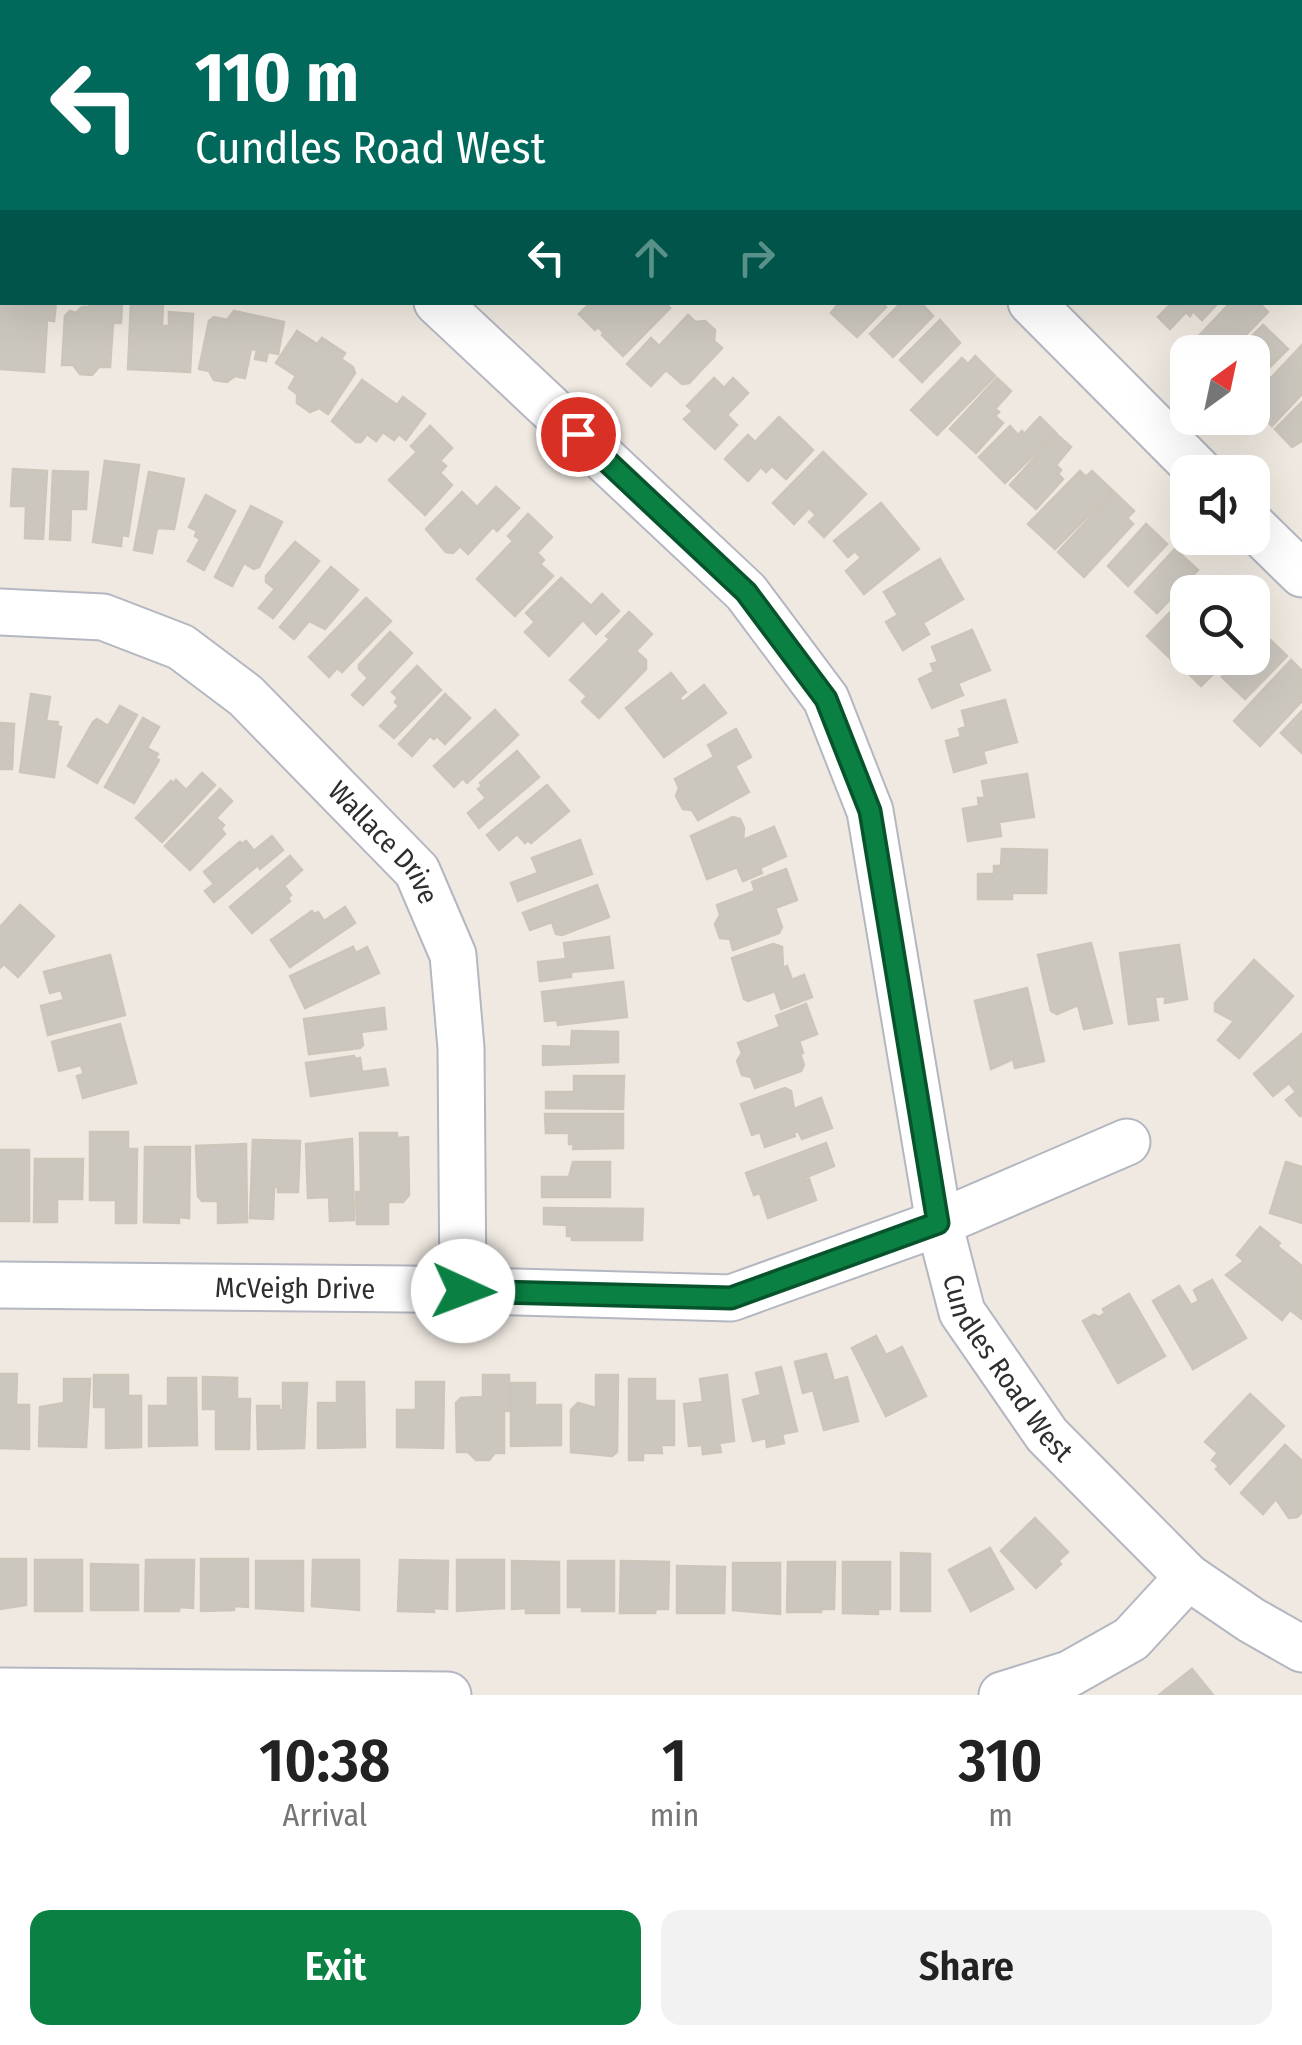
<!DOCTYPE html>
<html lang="en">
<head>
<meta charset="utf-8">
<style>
	body { margin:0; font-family:"Fira Sans Condensed",sans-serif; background:#f2f2f2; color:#222; height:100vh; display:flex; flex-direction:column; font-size:38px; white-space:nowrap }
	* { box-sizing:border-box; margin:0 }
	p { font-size:32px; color:#767676 }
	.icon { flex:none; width:55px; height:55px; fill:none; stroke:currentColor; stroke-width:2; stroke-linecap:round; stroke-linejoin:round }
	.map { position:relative; height:1695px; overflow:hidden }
	.side { display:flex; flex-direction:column; background:#fff; flex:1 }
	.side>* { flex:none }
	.banner { position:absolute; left:0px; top:0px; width:1302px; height:305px; box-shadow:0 10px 40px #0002; background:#00695c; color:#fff; overflow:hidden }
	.needle { width:65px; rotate:33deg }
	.buttons { position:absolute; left:1170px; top:335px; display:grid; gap:20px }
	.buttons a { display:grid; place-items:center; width:100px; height:100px; border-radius:20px; background:#fff; box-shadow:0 10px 40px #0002; font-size:50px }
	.pin { position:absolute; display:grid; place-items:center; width:85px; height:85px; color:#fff; margin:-42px; border:5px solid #fff; border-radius:50%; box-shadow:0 2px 10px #0007 }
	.me { position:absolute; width:110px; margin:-55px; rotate:92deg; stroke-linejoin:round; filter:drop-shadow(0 0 8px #0008) }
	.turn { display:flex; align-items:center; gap:35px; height:210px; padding:0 30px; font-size:45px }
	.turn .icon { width:130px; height:130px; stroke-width:2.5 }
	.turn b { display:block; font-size:70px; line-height:85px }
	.lanes { display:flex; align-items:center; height:95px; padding:0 30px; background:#0003; justify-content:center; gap:50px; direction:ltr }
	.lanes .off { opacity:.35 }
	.eta { display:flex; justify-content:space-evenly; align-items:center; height:170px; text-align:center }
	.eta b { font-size:60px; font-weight:600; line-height:70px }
	.action { display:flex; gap:20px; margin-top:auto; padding:20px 30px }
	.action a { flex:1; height:115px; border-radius:20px; background:#0b8043; color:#fff; font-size:40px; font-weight:600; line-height:115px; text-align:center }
	.action a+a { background:#f2f2f2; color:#222 }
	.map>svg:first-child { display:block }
	.building { fill:#cbc7bf; stroke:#cbc5ba; stroke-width:2.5 }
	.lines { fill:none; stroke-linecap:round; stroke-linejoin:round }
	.minor-casing { stroke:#b4b7c1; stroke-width:49 }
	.minor { stroke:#fff; stroke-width:45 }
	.route-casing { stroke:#07532c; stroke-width:25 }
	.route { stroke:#0b8043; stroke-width:18 }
	.labels { text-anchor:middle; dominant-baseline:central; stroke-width:9; stroke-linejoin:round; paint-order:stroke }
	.street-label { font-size:28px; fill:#2e2e2e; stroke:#fff }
</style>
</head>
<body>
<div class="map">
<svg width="1302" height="1695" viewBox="0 0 1302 1695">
	<rect width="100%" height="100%" fill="#efe9e1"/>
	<!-- building -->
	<g class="building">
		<path d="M0 292 2 302H56L54 321 47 320 44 372 0 369Z"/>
		<path d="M90 302H122L121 323H113L110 367H99L92 375 80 374 73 365H62L65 316 70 311 76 313 82 307H90Z"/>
		<path d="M131 302H163L162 326H169V312L193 314 190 372 128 369Z"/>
		<path d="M591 302H664L670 308 623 356 602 335 604 333 598 327 595 330 579 314Z"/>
		<path d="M840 302H881L886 307 857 337 831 313Z"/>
		<path d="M902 302H920L933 316 893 357 870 334Z"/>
		<path d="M1173 302H1219L1202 320 1193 311 1190 316 1186 312 1170 329 1158 317Z"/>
		<path d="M1231 302H1258L1268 312 1229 352H1195L1202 345 1196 339Z"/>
		<path d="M234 311 284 322 278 354 268 352 266 361 255 359 257 350 251 349 245 378 235 376 227 382 214 380 209 371 199 369 209 321 214 317 227 320Z"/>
		<path d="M688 315 695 322 705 321 715 330 714 341 722 348 689 383 682 384 666 370 651 386 627 364 651 338 659 346Z"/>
		<path d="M940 320 960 343 922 382 900 360Z"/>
		<path d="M1263 325 1288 349 1260 377 1252 370V352H1236Z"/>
		<path d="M297 331 317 344 322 338 345 353 341 359 353 367 355 373 328 414 319 408 310 412 297 403V394L289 388 296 376 276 363Z"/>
		<path d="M1302 345V394L1272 426 1253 408 1260 401 1254 396Z"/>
		<path d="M975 356 995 376 937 435 911 410 962 358 968 364Z"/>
		<path d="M714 378 724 388 733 378 748 393 727 415 737 425 715 449 684 419 693 411 687 406Z"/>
		<path d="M997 378 1011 391 995 409 999 412 995 416 1003 423 976 453 950 429Z"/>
		<path d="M362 380 397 405 403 397 425 414 406 440 399 434 394 440 383 432 376 441 367 434 361 442H356L332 421Z"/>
		<path d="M1302 402V441L1292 447 1275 429Z"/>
		<path d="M779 417 813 450 786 479 772 466 766 472 761 467 748 481 725 459 748 435 755 442Z"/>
		<path d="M1040 417 1056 433 1005 483 979 457 1010 426 1018 435 1022 431 1024 434Z"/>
		<path d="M430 426 452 448 440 461 446 466 440 473 452 485 425 515 389 480 417 452 411 446Z"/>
		<path d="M1056 434 1071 447 1056 465 1061 470 1058 474 1063 479 1036 509 1010 485Z"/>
		<path d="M823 452 866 494 824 537 809 522 816 515 809 508 794 524 773 503Z"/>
		<path d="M105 461 139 465 128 536 122 535 121 546 93 542Z"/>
		<path d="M13 469 47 471 43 539 25 538 26 506H11Z"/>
		<path d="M53 471 88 472 86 509H71L70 540 50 539Z"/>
		<path d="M1080 471 1086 477 1092 471 1113 491 1055 549 1028 524Z"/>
		<path d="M149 472 184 479 174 529 157 528 152 553 134 550Z"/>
		<path d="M496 487 519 508 497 531 493 527 468 554 460 546 453 553 446 552 426 529 462 492 477 507Z"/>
		<path d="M1114 492 1134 511 1127 518 1133 524 1084 577 1058 552Z"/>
		<path d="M206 495 235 511 204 570 188 561 200 539 195 536 197 531 189 527Z"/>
		<path d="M881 503 919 549 864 594 846 571 861 558 855 551 848 557 834 541Z"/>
		<path d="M251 506 282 522 259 567 254 569 244 563 232 586 215 577Z"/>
		<path d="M528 514 552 537 537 553 544 560 540 564 553 576 515 616 477 579 513 541 508 536Z"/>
		<path d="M1146 524 1167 544 1128 586 1108 566Z"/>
		<path d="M295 542 319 561 273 618 259 608 275 589 266 582V576Z"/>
		<path d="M1175 549 1198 570 1157 613 1135 592Z"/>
		<path d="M940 559 963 599 923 623 929 634 903 650 886 622 898 615 884 592Z"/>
		<path d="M331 567 358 590 325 629 309 621 294 639 280 627Z"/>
		<path d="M561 578 591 606 602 594 619 611 596 634 583 620 549 656 525 632 535 622 526 613Z"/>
		<path d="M1188 594V647L1173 661 1147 636Z"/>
		<path d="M366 598 391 621 342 672 337 668 329 677 309 657Z"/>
		<path d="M629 612 652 634 636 651 646 660V669L599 718 582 702 587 696 570 680 610 639 606 636Z"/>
		<path d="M972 630 990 670 958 683 963 695 932 708 919 679 934 672 931 664 938 662 932 647Z"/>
		<path d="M390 632 412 653 363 705 352 695 368 678 359 669V665Z"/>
		<path d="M1263 633 1287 656 1245 699 1222 677 1240 658H1252V645Z"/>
		<path d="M1188 655V658H1229L1201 686 1179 664Z"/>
		<path d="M1291 660 1302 671V701L1260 746 1234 721Z"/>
		<path d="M417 666 441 690 394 738 380 726 399 706 395 702 398 698 392 692Z"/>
		<path d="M671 673 686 692 679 698 683 702 704 685 726 713 664 757 626 708Z"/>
		<path d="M31 694 50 697 46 721 58 722 57 726 61 727 54 777 20 772Z"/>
		<path d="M445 694 470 718 445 744 437 736 434 739 430 736 412 756 399 744Z"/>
		<path d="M1005 700 1017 742 983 751 986 763 954 772 946 741 961 737 959 729 966 727 962 711Z"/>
		<path d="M120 706 137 715 97 783 68 766 93 722 97 719 108 726Z"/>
		<path d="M495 710 518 735 467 783 463 778 454 787 434 766Z"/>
		<path d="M1302 711V753L1281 733Z"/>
		<path d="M143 718 159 727 147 748 158 754 155 758 159 760 134 803 105 787Z"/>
		<path d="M0 723 14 724 12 769H0Z"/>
		<path d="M736 729 751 757 735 766 749 792 698 820 692 810 683 809 676 796 679 788 675 779 714 757 708 745Z"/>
		<path d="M517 751 539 777 479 828 468 813 486 798 478 789 482 786 480 783Z"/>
		<path d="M202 773 215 785 162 842 136 818 171 781 173 784 176 780 186 790Z"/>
		<path d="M1027 774 1034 817 999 822 1001 836 968 841 963 809 979 806 978 798H985L982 781Z"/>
		<path d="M547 785 569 811 531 843 528 840 525 843 517 834 499 850 487 835Z"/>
		<path d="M220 789 232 801 216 818 224 825 221 829 225 834 190 870 165 846Z"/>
		<path d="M733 817 740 819 744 828 743 840 774 827 786 856 760 868 762 873 743 881 737 867 707 879 691 836Z"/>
		<path d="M272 836 283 850 260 869 258 865 214 902 205 891 214 884 204 872 240 842 242 844 246 841 254 851Z"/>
		<path d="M580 840 592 874 518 901 511 883 538 873 532 858Z"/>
		<path d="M1002 849 1047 850 1046 893H1012V899H978V874H994V866H1001Z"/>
		<path d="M290 856 302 870 284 886 291 895 288 898 290 901 252 933 230 907Z"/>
		<path d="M786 869 797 900 775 908 782 927 779 933 733 950 730 939 720 938 715 924 720 915 717 905 755 891 752 882Z"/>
		<path d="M597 885 609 917 562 935 556 934 552 922 530 930 523 913Z"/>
		<path d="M20 905 54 936 18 977 4 964 0 968V927Z"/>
		<path d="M345 907 355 923 290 967 271 940 312 911 314 914 318 912 324 921Z"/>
		<path d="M609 937 613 968 571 972V977L540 981 538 962 566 959 564 943Z"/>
		<path d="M1091 943 1112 1023 1084 1029 1078 1005 1057 1014 1051 1011 1038 955Z"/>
		<path d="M773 944 782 947 783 968 787 966 792 980 804 975 812 997 781 1009 775 991 748 1001 744 999 732 958Z"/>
		<path d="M1179 945 1187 999 1165 1003V996L1155 997 1158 1020 1129 1024 1120 953Z"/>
		<path d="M353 947 356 953 367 947 379 973 305 1008 290 976Z"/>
		<path d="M110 955 125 1015 48 1035 41 1006 64 1000 61 990 50 993 44 972Z"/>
		<path d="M1254 960 1293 996 1239 1058 1218 1040 1234 1021 1215 1011V1003Z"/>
		<path d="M623 982 627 1017 558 1025 557 1020 545 1021 542 992Z"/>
		<path d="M1027 988 1044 1061 1015 1068 1013 1059 991 1069 975 1001Z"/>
		<path d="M806 1004 817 1034 799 1041 803 1053 800 1054 804 1065 801 1071 755 1088 751 1077 742 1075 737 1061 742 1053 738 1043 780 1027 776 1016Z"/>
		<path d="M384 1008 386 1029 361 1032 363 1045 360 1048 309 1054 304 1019Z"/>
		<path d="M120 1024 136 1083 83 1098 77 1076 84 1074 81 1065 59 1071 52 1042Z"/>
		<path d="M572 1031 618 1032V1062L543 1065V1046L571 1047Z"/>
		<path d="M1302 1034V1115L1300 1116 1286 1100 1296 1092 1289 1083 1273 1096 1254 1074Z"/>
		<path d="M354 1056 355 1059 360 1058 362 1072 385 1069 388 1085 311 1096 306 1063Z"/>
		<path d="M574 1076H624L623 1109 546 1108V1092H574Z"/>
		<path d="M785 1088 791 1091 794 1109 821 1098 832 1128 802 1139 798 1131 794 1133 795 1136 765 1147 760 1132 752 1135 741 1104Z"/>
		<path d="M545 1114H623V1148L573 1149 574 1144H569V1133H546Z"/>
		<path d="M90 1132H128V1149H137L136 1223H116V1200H90Z"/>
		<path d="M360 1133H397V1138L408 1137 409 1195 403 1202H388V1224H357L356 1192H361Z"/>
		<path d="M352 1139 354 1220 330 1221 329 1197 308 1198 306 1144Z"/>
		<path d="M253 1140 300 1141 298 1192H278V1187H274L273 1219 250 1218Z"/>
		<path d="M826 1143 834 1166 804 1178 805 1181 809 1179 816 1200 768 1218 760 1193 754 1195 746 1173Z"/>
		<path d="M246 1144 247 1222 218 1223V1201H202L198 1196 196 1146Z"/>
		<path d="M145 1147H190L189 1218 179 1217V1223L144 1222Z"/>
		<rect x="0" y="1150" width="29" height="71"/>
		<path d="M35 1159H83L82 1199H57V1222H34Z"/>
		<path d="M573 1162H610V1197H542V1177H569Z"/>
		<path d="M1286 1162 1302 1167V1223L1270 1213Z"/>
		<path d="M544 1208 643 1209 642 1240H572V1236H567V1225L544 1224Z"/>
		<path d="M1260 1227 1280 1243 1277 1246 1302 1266V1319L1290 1310 1282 1320 1226 1275 1244 1261 1237 1255Z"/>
		<path d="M1212 1280 1246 1338 1193 1369 1153 1301 1179 1286 1191 1305 1199 1301 1194 1290Z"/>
		<path d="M1129 1294 1165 1356 1118 1383 1083 1321 1094 1315 1099 1317 1105 1313 1103 1309Z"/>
		<path d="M876 1336 886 1355 902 1347 926 1396 886 1416 852 1348Z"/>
		<path d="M826 1354 834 1381 847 1377 858 1421 824 1430 813 1390 803 1393 795 1362Z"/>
		<path d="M781 1367 797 1431 782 1434 784 1443 767 1447 766 1438 753 1441 743 1400 761 1395 756 1373Z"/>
		<path d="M0 1374H17L16 1405H29V1449L0 1448Z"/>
		<path d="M94 1375H128V1396H141V1447L106 1448V1407H94Z"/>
		<path d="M483 1375H509V1411H504V1453H495L489 1460H476L468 1452H457L456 1403 461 1398 483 1397Z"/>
		<path d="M596 1375H618L617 1452 612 1456 571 1452V1410L578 1403 596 1408Z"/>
		<path d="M727 1375 734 1441 719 1443 721 1452 703 1454 702 1445 689 1446 684 1404 703 1402 700 1379Z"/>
		<path d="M203 1377 237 1378V1399H250L249 1449H216V1409H203Z"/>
		<path d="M168 1378H196L197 1445 149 1446V1406H168Z"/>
		<path d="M64 1379H90L86 1447 39 1446 40 1407 64 1403Z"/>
		<path d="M629 1379H655V1401H674V1445H661L662 1453H643V1460H629Z"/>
		<path d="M337 1382H364L365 1447 318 1448V1403H337Z"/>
		<path d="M416 1382H444L443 1448 397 1447V1410H416Z"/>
		<path d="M283 1383H307L304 1448 258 1449 257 1406H279V1410H283Z"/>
		<path d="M511 1383H535V1408L538 1405H561V1445L511 1446Z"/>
		<path d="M1250 1394 1284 1426 1230 1484 1216 1469 1219 1466 1212 1460 1218 1453 1205 1442Z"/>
		<path d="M1285 1445 1302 1461V1512L1297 1517 1289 1518 1276 1499 1263 1514 1241 1493Z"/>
		<path d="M1035 1518 1068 1552 1058 1561 1061 1564 1036 1588 1001 1551Z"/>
		<path d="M990 1548 1013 1589 971 1611 949 1570Z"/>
		<path d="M901 1553 930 1554V1611H901Z"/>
		<path d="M0 1559H26V1605L0 1609Z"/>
		<path d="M201 1559H248V1607L234 1606V1610L201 1611Z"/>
		<rect x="35" y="1560" width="47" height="51"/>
		<path d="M146 1560H194L193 1608 179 1607V1611H145Z"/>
		<path d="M313 1560H359V1610L312 1606Z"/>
		<path d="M400 1560 448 1561 447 1609 433 1608 434 1612 398 1611Z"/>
		<path d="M457 1560H504V1608L457 1611Z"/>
		<path d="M256 1561H303V1611L256 1608Z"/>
		<path d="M512 1561 559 1562V1613H526V1608L512 1609Z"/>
		<path d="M568 1561H614V1611H582V1607H568Z"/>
		<path d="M621 1561 669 1562 668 1609H656L655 1613H620Z"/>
		<path d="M788 1562H835L834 1609H821V1612H787Z"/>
		<path d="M843 1562H890V1609H878V1614L843 1613Z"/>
		<path d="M733 1563H780V1614L733 1610Z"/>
		<path d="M91 1564 138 1565V1610H91Z"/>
		<path d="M677 1566 725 1567 724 1613H677Z"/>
		<path d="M1192 1669 1213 1695H1159Z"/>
	</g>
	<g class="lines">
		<!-- minor casing -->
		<g class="minor-casing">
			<g id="minor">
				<path d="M728 0 731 2"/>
				<path d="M304 2 305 0"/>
				<path d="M0 192 2 193"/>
				<path id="s1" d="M437 302 746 592 826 699 870 811 939 1223 962 1312 1047 1435 1188 1577 1251 1620 1302 1649"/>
				<path d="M1031 302 1200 472"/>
				<path d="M1252 525 1302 574"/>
				<path id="s2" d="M0 612 103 617 181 647 246 696 417 871 453 955 461 1048 463 1291"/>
				<path id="s3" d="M0 1285 408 1289 731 1298 939 1223 1127 1142"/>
				<path d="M0 1691 448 1695"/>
				<path d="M1002 1695 1069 1674 1131 1639 1188 1577"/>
			</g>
		</g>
		<!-- minor -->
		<use href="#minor" class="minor"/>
	</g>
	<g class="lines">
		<!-- route casing -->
		<g class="route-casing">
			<path id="route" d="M463 1291 731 1298 938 1223 870 811 826 699 746 592 578 434"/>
		</g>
		<!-- route -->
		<use href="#route" class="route"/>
	</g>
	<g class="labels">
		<!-- street labels -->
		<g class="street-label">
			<text stroke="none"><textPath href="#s2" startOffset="470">Wallace Drive</textPath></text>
			<text stroke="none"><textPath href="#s3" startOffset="295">McVeigh Drive</textPath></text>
			<text stroke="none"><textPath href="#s1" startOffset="1258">Cundles Road West</textPath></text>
		</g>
	</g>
</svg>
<div class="buttons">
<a><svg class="needle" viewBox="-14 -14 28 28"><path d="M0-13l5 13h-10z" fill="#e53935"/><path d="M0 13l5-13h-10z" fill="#767676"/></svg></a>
<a><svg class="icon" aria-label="sound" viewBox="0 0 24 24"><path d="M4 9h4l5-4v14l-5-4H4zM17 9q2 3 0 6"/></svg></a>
<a><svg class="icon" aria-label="search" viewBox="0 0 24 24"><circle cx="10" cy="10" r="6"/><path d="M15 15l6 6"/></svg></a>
</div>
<div class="pin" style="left:578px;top:434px;background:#d93025"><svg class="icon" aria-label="arrive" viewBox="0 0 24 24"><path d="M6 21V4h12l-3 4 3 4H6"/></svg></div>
<svg class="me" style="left:463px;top:1291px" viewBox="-20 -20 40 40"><circle r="19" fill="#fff"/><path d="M0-13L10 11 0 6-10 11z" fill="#0b8043"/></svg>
<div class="banner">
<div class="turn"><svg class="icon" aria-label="left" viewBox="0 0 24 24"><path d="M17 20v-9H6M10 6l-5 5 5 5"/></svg><div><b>110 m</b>Cundles Road West</div></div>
<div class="lanes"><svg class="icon" aria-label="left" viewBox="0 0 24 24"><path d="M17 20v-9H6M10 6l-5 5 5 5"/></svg><svg class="icon off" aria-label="ahead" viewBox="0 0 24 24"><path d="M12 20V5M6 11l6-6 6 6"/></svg><svg class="icon off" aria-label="right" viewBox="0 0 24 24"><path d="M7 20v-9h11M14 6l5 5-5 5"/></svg></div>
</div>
</div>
<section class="side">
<div class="eta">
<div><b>10:38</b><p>Arrival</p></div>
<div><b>1</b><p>min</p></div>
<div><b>310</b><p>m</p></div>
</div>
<div class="action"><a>Exit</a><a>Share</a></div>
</section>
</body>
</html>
